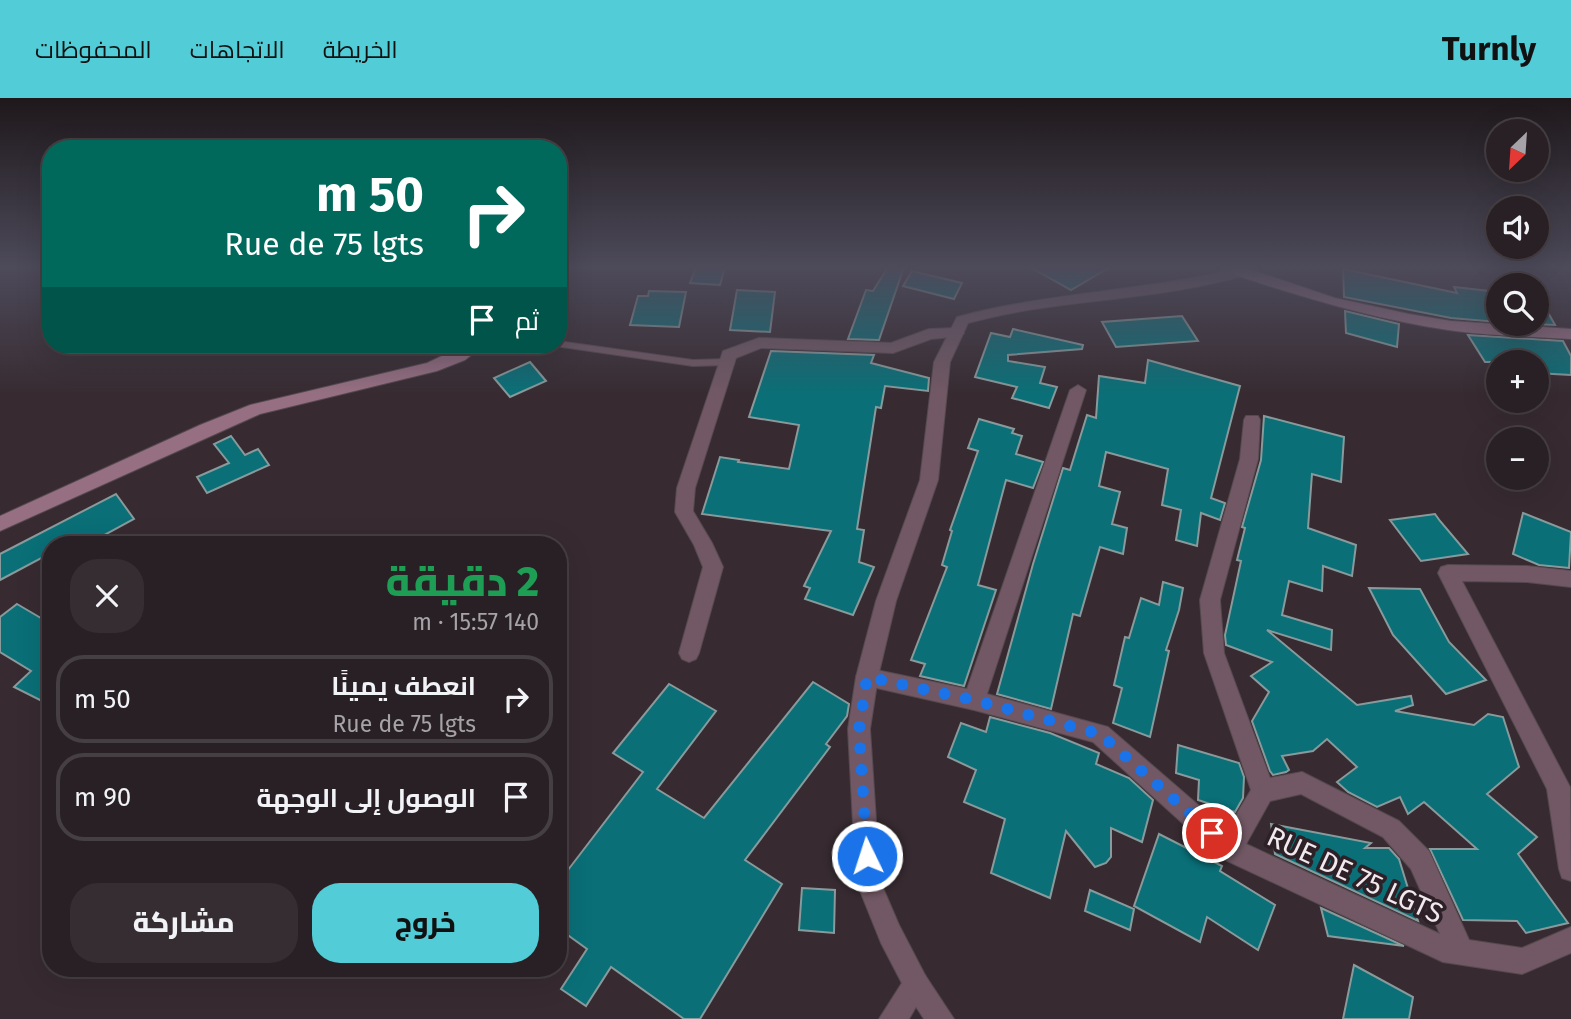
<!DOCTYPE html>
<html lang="ar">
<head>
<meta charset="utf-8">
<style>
	body { margin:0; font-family:"Fira Sans",Cairo,sans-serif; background:#352d32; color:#f1f3f6; direction:rtl; height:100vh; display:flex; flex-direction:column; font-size:26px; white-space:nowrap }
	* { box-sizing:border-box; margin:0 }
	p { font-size:23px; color:#a5a3a7 }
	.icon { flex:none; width:38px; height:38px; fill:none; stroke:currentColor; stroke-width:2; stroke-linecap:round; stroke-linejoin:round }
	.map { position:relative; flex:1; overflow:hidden; direction:ltr }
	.side { position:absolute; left:42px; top:438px; width:525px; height:441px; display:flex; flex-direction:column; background:#292025; border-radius:28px; box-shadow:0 7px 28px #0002,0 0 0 2px #453e42; direction:rtl }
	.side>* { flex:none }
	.top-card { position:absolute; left:42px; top:42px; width:525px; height:214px; border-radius:28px; box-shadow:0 7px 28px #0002,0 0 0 2px #453e42; direction:rtl; background:#00695c; color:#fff; overflow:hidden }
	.needle { width:46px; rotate:205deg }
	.buttons { position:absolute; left:1486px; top:21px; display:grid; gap:14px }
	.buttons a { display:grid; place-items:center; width:63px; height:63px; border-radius:50%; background:#292025; box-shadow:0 7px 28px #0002,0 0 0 2px #453e42; font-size:35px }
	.pin { position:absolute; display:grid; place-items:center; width:60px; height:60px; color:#fff; margin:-30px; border:4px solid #fff; border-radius:50%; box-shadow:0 2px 7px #0007 }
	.me { position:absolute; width:77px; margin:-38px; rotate:356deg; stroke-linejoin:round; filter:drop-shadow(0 0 5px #0008) }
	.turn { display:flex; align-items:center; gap:24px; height:147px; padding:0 28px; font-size:32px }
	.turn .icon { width:91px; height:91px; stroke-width:2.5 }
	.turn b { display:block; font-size:49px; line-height:60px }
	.then { display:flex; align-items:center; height:66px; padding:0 28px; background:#0003; gap:14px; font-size:26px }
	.round { display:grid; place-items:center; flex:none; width:74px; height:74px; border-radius:28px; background:#352d32 }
	.headline { display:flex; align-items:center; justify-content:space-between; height:119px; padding:0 28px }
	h1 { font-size:42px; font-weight:800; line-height:52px; color:#1e9e55 }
	.cta { display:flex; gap:14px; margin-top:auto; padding:14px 28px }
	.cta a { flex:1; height:80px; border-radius:28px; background:#52ccd6; color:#111; font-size:28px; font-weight:800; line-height:80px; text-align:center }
	.cta a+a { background:#352d32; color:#f1f3f6 }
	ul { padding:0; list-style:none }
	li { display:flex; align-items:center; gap:21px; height:88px; margin:0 14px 10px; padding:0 14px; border:4px solid #453e42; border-radius:28px }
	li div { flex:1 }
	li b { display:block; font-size:26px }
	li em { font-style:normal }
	header { display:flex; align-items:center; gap:42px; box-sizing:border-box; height:98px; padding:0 35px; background:#52ccd6; color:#111 }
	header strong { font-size:33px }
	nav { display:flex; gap:38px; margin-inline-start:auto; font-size:24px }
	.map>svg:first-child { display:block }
	.building { fill:#0a6f77; stroke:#889a9b; stroke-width:2 }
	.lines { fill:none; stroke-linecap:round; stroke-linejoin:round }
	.service-casing { stroke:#55494f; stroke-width:2 }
	.minor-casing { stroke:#55494f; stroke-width:2 }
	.tertiary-casing { stroke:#55494f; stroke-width:2 }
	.secondary-casing { stroke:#55494f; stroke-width:2 }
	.service { fill:#715864; fill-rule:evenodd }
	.minor { fill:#715864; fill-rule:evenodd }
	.tertiary { fill:#715864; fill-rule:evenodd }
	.secondary { fill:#966f82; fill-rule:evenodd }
	.route { stroke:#1a73e8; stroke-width:12; stroke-dasharray:0 21.6 }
	.labels { text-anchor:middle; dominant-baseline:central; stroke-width:7; stroke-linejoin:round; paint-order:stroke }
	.near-street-label { font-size:28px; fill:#f1e9ed; stroke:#2d2127 }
</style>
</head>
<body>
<header>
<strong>Turnly</strong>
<nav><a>الخريطة</a><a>الاتجاهات</a><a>المحفوظات</a></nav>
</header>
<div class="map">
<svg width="1571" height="921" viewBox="0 0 1571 921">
	<rect width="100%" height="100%" fill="#372b31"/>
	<!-- building -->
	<g class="building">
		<path d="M696 169H725L720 187 690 185Z"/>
		<path d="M888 169H904L879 242 848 241 866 192 873 193Z"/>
		<path d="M1030 169H1110L1071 192Z"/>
		<path d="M1343 171 1457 195 1454 189 1498 194V224L1451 220 1344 199Z"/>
		<path d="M912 173 962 185 954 201 903 188Z"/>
		<path d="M737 192 775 194 770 234 730 232Z"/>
		<path d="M649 193 686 194 679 229 630 227 638 198H648Z"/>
		<path d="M1536 193 1555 227 1532 226H1536Z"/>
		<path d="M1345 213 1399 226 1397 249 1346 235Z"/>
		<path d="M1182 218 1198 243 1116 249 1102 224Z"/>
		<path d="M1013 231 1083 247 1082 251 1008 257V263L1045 269 1040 285 1057 289 1049 310 1012 300 1017 289 975 279 991 235 1010 239Z"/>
		<path d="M1468 237 1563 243 1571 258V277L1536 275V264H1485Z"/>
		<path d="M771 253 874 257 871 265 929 280 928 293 885 288 881 310 876 309 857 431 864 432 859 464 874 469 853 517 805 501 810 490 804 488 831 433 702 416 720 359 739 362 738 364 789 371 799 327 749 319Z"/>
		<path d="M1148 262 1240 288 1211 400 1225 405 1220 422 1201 415 1197 448 1176 442 1181 412 1162 407 1168 371 1106 354 1099 388 1120 394 1112 426 1127 430 1123 456 1100 449 1080 518 1073 516 1051 611 997 596 1033 466 1063 370 1070 372 1087 317 1096 320 1099 278 1145 285Z"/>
		<path d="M530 264 546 283 510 299 494 280Z"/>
		<path d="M1264 318 1344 339 1341 384 1312 376 1308 430 1356 447 1352 478 1323 468 1322 493 1289 483 1282 517 1332 532 1331 552 1267 532 1357 607 1411 598 1413 607 1395 613 1474 627 1488 616 1503 619 1519 669 1487 696 1537 739 1518 756 1568 825 1526 835 1517 823 1463 822 1430 751H1477L1424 704 1408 716 1400 699 1377 709 1348 694 1337 684 1357 669 1327 641 1313 653 1282 658 1289 672 1286 674 1273 677 1270 673 1252 623 1269 594 1251 578 1272 564 1226 547 1225 537 1241 463 1237 462 1245 430 1242 429 1261 362Z"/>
		<path d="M979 321 1014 331 1012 335 1022 338 1016 356 1043 364 1033 390 1006 382 978 487 996 492 964 588 920 578 925 566 911 562 947 469 942 467 952 433 950 432 978 353 968 350Z"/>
		<path d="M231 338 245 357 258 351 269 367 207 395 197 379 229 365 214 346Z"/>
		<path d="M116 396 134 421 88 446 83 438 67 446H51V455L0 482V456Z"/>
		<path d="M1523 415 1571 434 1569 470 1539 467 1513 456Z"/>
		<path d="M1435 416 1440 423 1468 456 1421 463 1390 422Z"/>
		<path d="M1163 484 1183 490 1179 512 1166 552 1169 553 1150 639 1113 625 1122 590 1114 587 1125 539 1129 540 1141 500 1159 507Z"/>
		<path d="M1369 490 1420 491 1449 544 1486 582 1446 596 1393 537Z"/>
		<path d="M17 506 51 526V596L42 603 14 589 31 573 0 554V519Z"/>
		<path d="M813 584 849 606 847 618 826 646 830 649 745 762 782 786 700 921H684L611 869 586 908 561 891 587 851 558 830V785L643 674 613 655 669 586 716 613 657 691 704 720Z"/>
		<path d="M990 619 1050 635 1099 655 1096 666 1129 680 1153 702 1142 744 1111 730V759L1106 765 1095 769 1066 733 1050 800 991 775 1005 721 964 704 976 672 948 659 961 625 986 634Z"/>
		<path d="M1178 647 1239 665 1244 679 1243 700 1235 714 1198 702 1199 682 1176 675Z"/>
		<path d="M1271 726 1371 745 1365 750H1389L1399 761 1418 823 1275 756Z"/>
		<path d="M1159 736 1222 768 1220 773 1275 807 1258 852 1207 819 1200 844 1134 808Z"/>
		<path d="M802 790 835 792 834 835 799 832Z"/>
		<path d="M1090 792 1134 811 1130 832 1085 813Z"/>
		<path d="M1321 810 1404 848 1328 838Z"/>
		<path d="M1354 867 1413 899 1409 921H1343Z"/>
	</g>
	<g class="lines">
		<!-- service casing -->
		<g class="service-casing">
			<path id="service" d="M558 243 693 262 727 261 731 264 727 267 693 268 555 248 554 247H558Z"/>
		</g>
		<!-- minor casing -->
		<g class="minor-casing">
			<g id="minor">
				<path d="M956 230 961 232 964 235 961 238 931 241 893 255 761 250 736 260 695 390 693 413 712 445 723 469 699 555 696 561 689 564 682 561 679 555 703 469 694 447 675 414 677 390 723 253 759 240 891 245 929 231Z"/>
				<path d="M1078 287 1086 292 987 596 1108 629 1227 732 1251 692 1204 555 1200 502 1240 361 1244 322 1246 318H1258L1260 322 1258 361 1220 502 1224 555 1270 680 1302 674 1399 723 1429 753 1469 842 1522 850 1571 829V855L1522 876 1443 864 1221 760 1093 644 974 612 859 586 856 579 859 572 867 570 967 591 1070 292ZM1301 696 1383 739 1411 771 1440 836 1246 746 1270 703Z"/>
				<path d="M1448 467 1527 468 1571 473V489L1527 484 1462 483 1570 689 1571 783 1562 780 1559 771 1547 691 1438 475 1441 469Z"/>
				<path d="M916 873 925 877 929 886 909 921H879L907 877Z"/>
			</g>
		</g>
		<!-- tertiary casing -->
		<g class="tertiary-casing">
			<path id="tertiary" d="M1240 170 1245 171V177C1155 204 1059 200 968 225L950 264 938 382 896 503 878 579 870 631 880 783 899 827 925 877 954 921H924L907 895 881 845 856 783 848 631 856 579 876 503 920 382 934 264 957 219C1050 194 1146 193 1240 170Z"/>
		</g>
		<!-- secondary casing -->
		<g class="secondary-casing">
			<g id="secondary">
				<path d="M1229 169H1243L1335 200 1409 216 1451 223 1571 231V241C1530 238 1488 238 1448 232 1374 221 1305 200 1235 177Z"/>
				<path d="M465 247H484L465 262 437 273 260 316 0 433V418L200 327 250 307 427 265Z"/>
			</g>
		</g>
		<!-- service -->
		<use href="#service" class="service"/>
		<!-- minor -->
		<use href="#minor" class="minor"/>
		<!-- tertiary -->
		<use href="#tertiary" class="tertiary"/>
		<!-- secondary -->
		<use href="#secondary" class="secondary"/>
	</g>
	<!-- sky -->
	<linearGradient id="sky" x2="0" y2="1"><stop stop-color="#1e181b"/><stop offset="0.57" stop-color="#4d4a5a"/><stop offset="1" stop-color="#4d4a5a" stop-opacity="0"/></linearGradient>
	<rect width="1571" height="297" fill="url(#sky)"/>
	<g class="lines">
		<!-- route -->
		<path class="route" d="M867 758 859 631 867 579 974 602 1100 636 1212 735"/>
	</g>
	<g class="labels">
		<!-- near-street labels -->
		<g class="near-street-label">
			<text transform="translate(1355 777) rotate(25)">RUE DE 75 LGTS</text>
		</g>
	</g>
</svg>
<div class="buttons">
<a><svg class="needle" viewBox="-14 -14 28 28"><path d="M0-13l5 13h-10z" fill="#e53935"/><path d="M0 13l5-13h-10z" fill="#a5a3a7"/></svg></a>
<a><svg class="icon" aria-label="sound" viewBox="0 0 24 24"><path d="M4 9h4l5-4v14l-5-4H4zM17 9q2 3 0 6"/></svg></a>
<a><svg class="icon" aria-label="search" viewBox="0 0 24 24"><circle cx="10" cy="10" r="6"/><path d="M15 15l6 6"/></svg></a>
<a>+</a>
<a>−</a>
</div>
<div class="pin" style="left:1212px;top:735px;background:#d93025"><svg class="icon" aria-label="arrive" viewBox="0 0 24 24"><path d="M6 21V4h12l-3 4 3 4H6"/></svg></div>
<svg class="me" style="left:867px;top:758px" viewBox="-20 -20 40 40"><circle r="17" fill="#1a73e8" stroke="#fff" stroke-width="3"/><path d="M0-11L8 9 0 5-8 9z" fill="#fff"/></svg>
<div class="top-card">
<div class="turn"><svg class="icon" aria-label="right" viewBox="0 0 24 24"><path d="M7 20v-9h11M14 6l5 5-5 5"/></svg><div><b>50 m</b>Rue de 75 lgts</div></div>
<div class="then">ثم<svg class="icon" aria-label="arrive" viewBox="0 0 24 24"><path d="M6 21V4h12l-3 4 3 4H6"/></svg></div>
</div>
<section class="side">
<div class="headline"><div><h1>2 دقيقة</h1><p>140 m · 15:57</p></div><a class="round"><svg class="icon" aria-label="close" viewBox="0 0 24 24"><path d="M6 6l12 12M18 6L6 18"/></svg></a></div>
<ul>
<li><svg class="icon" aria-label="right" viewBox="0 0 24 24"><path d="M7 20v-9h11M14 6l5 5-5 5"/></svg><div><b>انعطف يمينًا</b><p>Rue de 75 lgts</p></div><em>50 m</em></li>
<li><svg class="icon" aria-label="arrive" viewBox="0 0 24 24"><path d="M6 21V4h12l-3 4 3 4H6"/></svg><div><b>الوصول إلى الوجهة</b></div><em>90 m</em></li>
</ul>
<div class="cta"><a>خروج</a><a>مشاركة</a></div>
</section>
</div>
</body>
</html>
